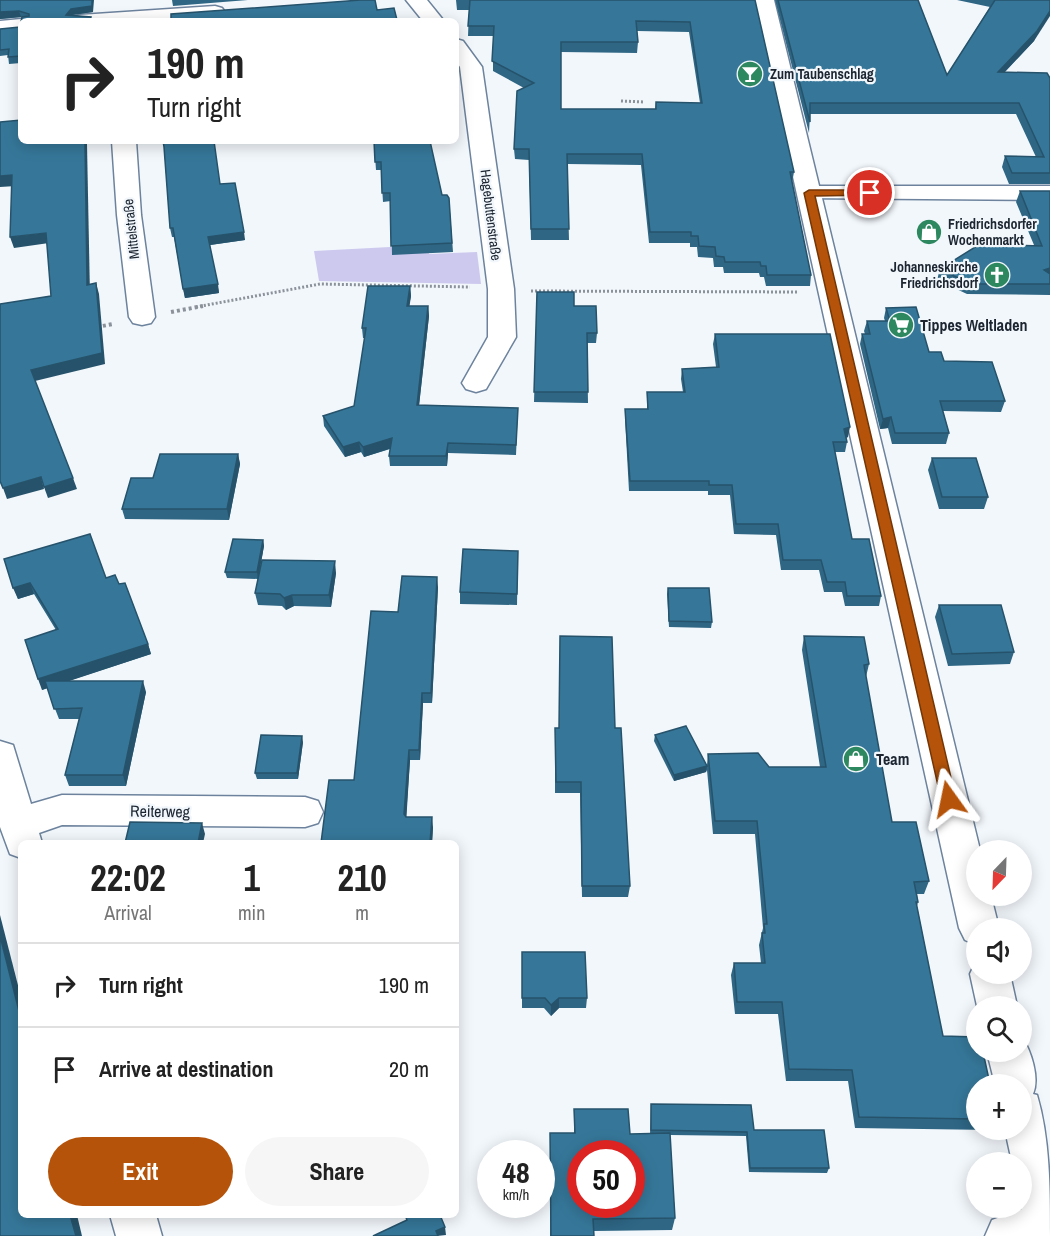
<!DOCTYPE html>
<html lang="en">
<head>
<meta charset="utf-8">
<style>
	body { margin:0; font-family:"Archivo Narrow",sans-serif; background:#f6f6f6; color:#222; height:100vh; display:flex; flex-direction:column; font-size:22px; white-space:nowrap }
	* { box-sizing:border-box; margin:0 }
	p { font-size:20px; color:#767676 }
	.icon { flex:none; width:33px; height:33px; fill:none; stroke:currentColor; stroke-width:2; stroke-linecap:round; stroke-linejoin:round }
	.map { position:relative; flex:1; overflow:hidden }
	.details { position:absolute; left:18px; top:840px; width:441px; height:378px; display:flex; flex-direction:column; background:#fff; border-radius:9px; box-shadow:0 3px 15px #0003 }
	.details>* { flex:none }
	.top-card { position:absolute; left:18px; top:18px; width:441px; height:126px; border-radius:9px; box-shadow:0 3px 15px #0003; background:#fff; color:#222; overflow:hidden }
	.needle { width:39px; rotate:203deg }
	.buttons { position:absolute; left:966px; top:840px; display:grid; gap:12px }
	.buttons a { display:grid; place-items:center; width:66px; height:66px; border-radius:50%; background:#fff; box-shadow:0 3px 15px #0003; font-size:30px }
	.speed { position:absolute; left:477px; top:1140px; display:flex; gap:12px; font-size:30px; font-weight:700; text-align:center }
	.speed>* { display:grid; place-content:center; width:78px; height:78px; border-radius:50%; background:#fff; box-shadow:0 3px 15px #0003; line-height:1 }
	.speed small { font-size:15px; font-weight:400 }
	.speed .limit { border:9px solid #d22; background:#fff; color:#111 }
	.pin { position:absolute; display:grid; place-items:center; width:51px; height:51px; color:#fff; margin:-26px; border:3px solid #fff; border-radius:50%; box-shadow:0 2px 6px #0007 }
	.me { position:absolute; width:66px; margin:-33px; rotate:348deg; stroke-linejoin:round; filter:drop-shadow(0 0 4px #0008) }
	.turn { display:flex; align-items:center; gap:21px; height:126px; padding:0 30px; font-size:27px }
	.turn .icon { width:78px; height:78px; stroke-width:2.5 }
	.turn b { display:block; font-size:42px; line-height:51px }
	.eta { display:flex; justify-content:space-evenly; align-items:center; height:102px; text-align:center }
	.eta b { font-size:36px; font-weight:700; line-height:42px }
	.action { display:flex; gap:12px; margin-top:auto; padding:12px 30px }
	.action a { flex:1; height:69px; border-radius:36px; background:#b45309; color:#fff; font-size:24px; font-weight:700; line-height:69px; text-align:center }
	.action a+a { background:#f6f6f6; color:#222 }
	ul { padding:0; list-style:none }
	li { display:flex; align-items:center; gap:18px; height:84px; padding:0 30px; border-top:2px solid #e0e0e0 }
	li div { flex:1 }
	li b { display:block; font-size:22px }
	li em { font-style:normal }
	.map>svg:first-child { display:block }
	.green { fill:#cdc9ee }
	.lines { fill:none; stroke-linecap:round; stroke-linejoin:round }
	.minor-casing { stroke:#6d839d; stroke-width:3 }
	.major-casing { stroke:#6d839d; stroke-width:3 }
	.path-far1 { stroke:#8b9299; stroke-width:3; stroke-dasharray:2 2; stroke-linecap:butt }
	.path { stroke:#8b9299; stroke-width:4; stroke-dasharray:3 3; stroke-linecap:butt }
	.minor { fill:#fff; fill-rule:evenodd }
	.major { fill:#fff; fill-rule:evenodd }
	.wall { fill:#2e6684; fill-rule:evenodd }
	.shaded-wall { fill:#26536b }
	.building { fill:#367799; stroke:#26536b; stroke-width:1.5; fill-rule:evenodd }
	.route { fill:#b45309; stroke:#753606; stroke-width:1.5 }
	.labels { text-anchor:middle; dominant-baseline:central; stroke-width:4.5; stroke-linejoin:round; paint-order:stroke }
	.far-poi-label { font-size:14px; font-weight:bold; fill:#1c2530; stroke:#f2f7fc; text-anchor:start }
	.far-street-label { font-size:14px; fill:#1c2530; stroke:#f2f7fc }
	.poi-label { font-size:16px; font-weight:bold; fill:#1c2530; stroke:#f2f7fc; text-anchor:start }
	.street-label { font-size:16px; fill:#1c2530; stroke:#f2f7fc }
</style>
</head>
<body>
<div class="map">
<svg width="1050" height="1236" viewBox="0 0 1050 1236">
	<rect width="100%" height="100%" fill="#f2f7fc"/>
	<!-- green -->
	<path class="green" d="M428 245 429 254 477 252 481 284 319 281 314 251Z"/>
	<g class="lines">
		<!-- minor casing -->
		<g class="minor-casing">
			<g id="minor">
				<path d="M406 0H427L444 21H423Z"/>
				<path d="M215 6 222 8 225 12 222 16 173 21H70L73 17 80 15Z"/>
				<path d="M21 19 29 21H21V31L0 33V21Z"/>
				<path d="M456 39 463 41 482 67 514 289 516 337 486 389 476 392 466 389 462 383 488 337V289L460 67 456 61Z"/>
				<path d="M112 141H136L141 215 155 317 151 323 142 325 133 323 129 317 117 215Z"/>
				<path d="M809 186H1050V200L800 198 797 193 800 188Z"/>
				<path d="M0 741 13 745 31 804 62 795 305 797 318 801 323 812 318 823 305 827 62 825 39 833 42 843H21V858L10 854 0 827Z"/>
				<path d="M110 1215H156L162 1236H116Z"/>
			</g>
		</g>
		<!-- major casing -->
		<g class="major-casing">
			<g id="major">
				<path d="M754 0H774L980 850H976V896H991L999 928H976V945L965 940 959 928Z"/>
				<path d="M976 961V974H1010L1017 1006H977L970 974Z"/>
				<path d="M1022 1037C1031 1051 1040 1078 1033 1094L1037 1095C1050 1139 1050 1189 1050 1236H985L992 1220 1022 1209V1162H1012L1005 1130H1022V1084H995L987 1052H1022Z"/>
			</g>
		</g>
		<!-- path-far1 -->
		<g class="path-far1">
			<path d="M621 101 644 102"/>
			<path d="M531 291 799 292"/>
			<path d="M196 307 320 284 470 287"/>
		</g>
		<!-- path -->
		<g class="path">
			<path d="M171 312 203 306"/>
			<path d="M97 327 113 324"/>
		</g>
		<!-- minor -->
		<use href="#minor" class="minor"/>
		<!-- major -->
		<use href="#major" class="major"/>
	</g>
	<!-- wall -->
	<g class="wall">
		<path d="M0 0 93 12 72 15 91 17 92 21H21V63L9 64 8 55 0 56V29L20 27 22 17 0 19Z"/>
		<path d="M172 0H248L173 6Z"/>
		<path d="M456 0H755L794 172 792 183 811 275 810 286H766L764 277H760L759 273H724L723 267H714L713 258 698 257 697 247H690V243H649L641 165 567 164 569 240H531L529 160 515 159 514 149 524 88 493 71V36H468L469 10H457ZM637 31 689 32 700 103 656 102 655 109H561V52L637 53 638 42Z"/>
		<path d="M775 0H918L947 75 990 7 957 0H1050L1034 41 1005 72 1050 78V184H1009L1002 167 1005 156 1036 157 1016 114H810L809 133Z"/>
		<path d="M374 141 442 195 449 198 453 252 392 255 391 201 383 202 381 170H376Z"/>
		<path d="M164 147 220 184 245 240 210 245 219 293 185 298 174 237H172L170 228Z"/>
		<path d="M1020 191H1050V295L967 294 937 280 940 269 1034 245 1016 202Z"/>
		<path d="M410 286 411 296 409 306H428L429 316 419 405 518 408 516 455 448 453 447 466H390L389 456 390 449 364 457 361 452 345 457 324 426 323 416 354 406 365 338H363L362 328Z"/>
		<path d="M537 292 574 306 597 333 596 343H587L588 403 534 402Z"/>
		<path d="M886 308 929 352 1005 401 1001 412 943 411 949 433 946 444H892L888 428 880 429 860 344 862 334H865L864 331 867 321H885L884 318Z"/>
		<path d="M715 334 848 437 846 438 847 442 845 452H835L852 539 881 596 879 606H845L842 592H824L819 570H781L776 535 734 534 730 495H708V491H629L625 419V409H647V392H683L681 379 682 369 716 367 713 344Z"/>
		<path d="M238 454 240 464 229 520 125 519 122 509 153 478Z"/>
		<path d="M932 458 988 497 984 509H939L928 470Z"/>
		<path d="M263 540 264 546 258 579 227 578 225 572Z"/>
		<path d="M518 551 517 605 460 604V592Z"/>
		<path d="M4 559 106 578 119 584 148 644 151 654 68 681 146 692 126 786H69L65 775 79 719H59L47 688 42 690 56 630 34 594 18 599Z"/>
		<path d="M336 573 331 607 294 606 286 610 282 606 258 605 255 593Z"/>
		<path d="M438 587 432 703H423L420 760H410L406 817 433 827 432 843 354 780 398 612Z"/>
		<path d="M668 588 712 622 711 628 669 627 667 594Z"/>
		<path d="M939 605 1014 652 1010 664 948 666 935 617Z"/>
		<path d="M804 636 869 664 866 677 892 822 929 881 924 894H917L918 902 917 906 943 1036 976 1084V1130H991L855 1128 848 1081H786L778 1014H735L731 975 734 963H761L759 945 763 928 755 834H713L707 770 706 772 674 781 654 741 655 735 707 765 708 754 769 767H820L802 650Z"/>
		<path d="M615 728 630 886 628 897H582L580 793H555V740Z"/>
		<path d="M303 742 298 779H257L255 773Z"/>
		<path d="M522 952 587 998 586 1008H559L551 1016 544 1008H522Z"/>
		<path d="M651 1104 754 1130 829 1168 827 1173 749 1172 746 1136 670 1135 675 1218 672 1230 594 1231V1236H550V1133H574V1109L630 1134H650Z"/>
	</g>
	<!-- shaded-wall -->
	<g class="shaded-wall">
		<path d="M92 0H94L93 12 72 15 68 21 66 15 71 9Z"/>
		<path d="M19 11 21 17 0 19V12Z"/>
		<path d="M1050 11V16L1034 41 995 82 998 72Z"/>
		<path d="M85 141H86L87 144 90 296 87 285Z"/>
		<path d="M12 175 16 186 0 187V176Z"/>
		<path d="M244 232 245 240 210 245 208 237Z"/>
		<path d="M46 233 49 243 14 248 10 237Z"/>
		<path d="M1050 268V278L1044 270Z"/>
		<path d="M96 283 99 294 105 364 35 381 31 370Z"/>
		<path d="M218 284 219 293 185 298 183 289Z"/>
		<path d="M410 286 411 296 408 316 407 306Z"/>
		<path d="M428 306 429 316 418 415 417 405Z"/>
		<path d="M891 417 888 428 880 429 883 419Z"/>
		<path d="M850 427 848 437 842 439 844 429Z"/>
		<path d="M392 438V448L364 457 363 447Z"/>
		<path d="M359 442 361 452 345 457 343 447Z"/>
		<path d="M448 443V453L447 466 446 456Z"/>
		<path d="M238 454 240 464 229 520 227 509Z"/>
		<path d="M41 477 44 489 7 499 3 488Z"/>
		<path d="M73 478 77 489 48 498 44 487Z"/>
		<path d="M263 540 264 546 258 579 257 572Z"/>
		<path d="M335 561 336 573 331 607 329 595Z"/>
		<path d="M437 577 438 587 432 703 431 693Z"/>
		<path d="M30 583 34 594 18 599 13 588Z"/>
		<path d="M292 595 294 606 286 610 284 598Z"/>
		<path d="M148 644 151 654 42 690 38 679Z"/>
		<path d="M143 681 146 692 126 786 123 775Z"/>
		<path d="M422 693 423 703 420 760 419 750Z"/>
		<path d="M302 736 303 742 298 779 297 773Z"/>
		<path d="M409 750 410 760 406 824 404 814Z"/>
		<path d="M707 766 706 772 674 781V775Z"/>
		<path d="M432 817 433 827 432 843H430Z"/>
		<path d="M202 823 205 834 203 843H198Z"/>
		<path d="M0 915 21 997V1019L0 936Z"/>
		<path d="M559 998V1008L551 1016V1005Z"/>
		<path d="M70 1215H77L82 1236H76Z"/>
		<path d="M445 1227 446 1235 437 1236 436 1231Z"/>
	</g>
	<!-- building -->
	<g class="building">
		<path d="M0 0H92V6L71 9 66 15 91 17 90 21H21V56L8 57 9 49 0 50V29L20 27 22 17 29 16V14L19 11 0 12Z"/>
		<path d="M361 0H375L377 10 394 8 397 20 404 19V21H171V14Z"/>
		<path d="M470 0H755L794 172H790L811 275H767L766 266H761L760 262H725L724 257 716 256 715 247 699 246 698 236H691V232H650L642 154H567L569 229H531L529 149H514L517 91 534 83 492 61 494 26H468ZM636 21 690 22 702 103 656 102V109H561V42H638Z"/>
		<path d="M778 0H918L947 75 995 0H1050V11L1037 31 998 72 1047 73 1050 78V173H1012L1005 156 1044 157 1019 103H810V122Z"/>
		<path d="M21 120V141H85L87 285 96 283 102 353 31 370 73 478 44 487 41 477 3 488 0 481V304L51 296 46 233 10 237 12 175 0 176V122Z"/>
		<path d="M163 141H214L220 184 235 183 244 232 208 237 218 284 183 289 173 228H170L164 147Z"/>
		<path d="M374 141H430L442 195H447L449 198 452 243 391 246 390 193H382L381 162H375Z"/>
		<path d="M1020 191H1050V268L1044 270 1050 274V284H970L940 269 980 244 1042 246Z"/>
		<path d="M368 286H410L407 306H428L417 405 518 408 516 445 448 443 446 456H389L392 438 363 447 359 442 343 447 323 416 354 406 366 328H362Z"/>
		<path d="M537 292H574V306H596L597 333H587L588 392H534Z"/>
		<path d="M916 307 929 352H941L944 361 992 362 1005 401H940L949 433H895L891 417 883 419 862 334H870L867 321H890L886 308Z"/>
		<path d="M715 334H830L850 427 844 429 847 442H833L852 539H869L881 596H847L845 582H827L821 560H783L778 524H736L732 485H709V481H630L625 409H648L647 392H685L682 369 719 367Z"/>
		<path d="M160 454H238L227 509H122L131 478H153Z"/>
		<path d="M932 458H976L988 497H942Z"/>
		<path d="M90 534 106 578 115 575 119 584 125 583 148 644 38 679 25 640 58 629 30 583 13 588 4 559Z"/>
		<path d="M233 539 263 540 257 572H225Z"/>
		<path d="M463 549 518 551 517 594 460 592Z"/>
		<path d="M262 560 335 561 329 595H292L284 598 280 594 255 593Z"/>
		<path d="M402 576 437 577 431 693H422L419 750H409L404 814 406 817H432L430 843H321L329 780H354L371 611 398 612Z"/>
		<path d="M668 588H709L712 622 669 621Z"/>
		<path d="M939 605H1001L1014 652 952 654Z"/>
		<path d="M560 636 612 637 615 728H621L630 886H582L581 782H556L555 728H559Z"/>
		<path d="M804 636 864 637 869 664 864 665 892 822H916L929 881 914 882 918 902H916L943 1036 976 1037V1052H983L990 1084H976V1119L859 1117 852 1070 789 1069 782 1002H737L734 963H765L762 933H765L764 924H767L757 821H715L708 754 758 753 769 767H826Z"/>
		<path d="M45 681H143L123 775H65L82 708 54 709Z"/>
		<path d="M686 726 707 766 674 775 655 735Z"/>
		<path d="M261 735 302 736 297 773H255Z"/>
		<path d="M130 822 202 823 198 843H125Z"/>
		<path d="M0 936 21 1019V1215H70L76 1236H0Z"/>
		<path d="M522 952H585L587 998H559L551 1005 545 998H522Z"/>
		<path d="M651 1104 751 1105 754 1130H824L829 1168H750L747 1132 651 1130Z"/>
		<path d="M574 1109H628L630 1134 670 1133 675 1218 593 1219 594 1236H551L550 1133H575ZM580 1154H632V1204H580Z"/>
		<path d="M405 1215H440L445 1227 436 1231 438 1236H373L407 1220Z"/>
	</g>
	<!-- route -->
	<path class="route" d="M870 190 874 191V195L815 196 956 799 949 805 941 799 804 193 809 190Z"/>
	<!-- icons -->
	<defs>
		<g id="bar-disc" transform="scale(1.35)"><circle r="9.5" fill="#2d885f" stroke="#f2f7fc"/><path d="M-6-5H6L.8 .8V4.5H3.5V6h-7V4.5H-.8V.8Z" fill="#fff"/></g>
		<g id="shop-disc" transform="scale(1.35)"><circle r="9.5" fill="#2d885f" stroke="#f2f7fc"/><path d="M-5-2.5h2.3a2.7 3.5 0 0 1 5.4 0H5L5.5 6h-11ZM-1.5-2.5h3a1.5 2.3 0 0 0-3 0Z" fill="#fff"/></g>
		<g id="church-disc" transform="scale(1.35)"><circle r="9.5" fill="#2d885f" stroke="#f2f7fc"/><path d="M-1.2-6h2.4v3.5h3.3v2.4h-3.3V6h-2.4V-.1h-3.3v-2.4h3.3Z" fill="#fff"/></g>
		<g id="supermarket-disc" transform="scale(1.35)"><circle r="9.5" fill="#2d885f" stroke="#f2f7fc"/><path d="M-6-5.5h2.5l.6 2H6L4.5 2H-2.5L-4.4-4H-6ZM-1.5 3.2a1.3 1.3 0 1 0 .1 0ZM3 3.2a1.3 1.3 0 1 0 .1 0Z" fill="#fff"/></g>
	</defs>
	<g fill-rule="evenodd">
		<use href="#bar-disc" x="750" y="74"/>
		<use href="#shop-disc" x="929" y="232"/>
		<use href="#church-disc" x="997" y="275"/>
		<use href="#supermarket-disc" x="901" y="325"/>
		<use href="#shop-disc" x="856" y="759"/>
	</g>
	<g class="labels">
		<!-- far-poi labels -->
		<g class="far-poi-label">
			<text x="770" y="74">Zum Taubenschlag</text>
			<text x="948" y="224">Friedrichsdorfer<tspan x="948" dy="16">Wochenmarkt</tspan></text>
			<text x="978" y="267" text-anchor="end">Johanneskirche<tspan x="978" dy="16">Friedrichsdorf</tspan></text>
		</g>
		<!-- far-street labels -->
		<g class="far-street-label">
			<text transform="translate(491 215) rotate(83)">Hagebuttenstraße</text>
			<text transform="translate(131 229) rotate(-96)">Mittelstraße</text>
		</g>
		<!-- poi labels -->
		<g class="poi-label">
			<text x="920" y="325">Tippes Weltladen</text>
			<text x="876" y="759">Team</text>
		</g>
		<!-- street labels -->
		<g class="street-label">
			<text transform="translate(160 811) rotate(1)">Reiterweg</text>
		</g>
	</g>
</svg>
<div class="buttons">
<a><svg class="needle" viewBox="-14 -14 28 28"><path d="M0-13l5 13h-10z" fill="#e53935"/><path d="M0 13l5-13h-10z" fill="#767676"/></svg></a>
<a><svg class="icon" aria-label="sound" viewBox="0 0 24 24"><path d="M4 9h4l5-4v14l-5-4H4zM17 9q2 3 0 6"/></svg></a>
<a><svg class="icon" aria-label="search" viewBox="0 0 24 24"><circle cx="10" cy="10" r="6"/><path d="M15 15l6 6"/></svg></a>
<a>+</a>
<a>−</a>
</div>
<div class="speed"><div>48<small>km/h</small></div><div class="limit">50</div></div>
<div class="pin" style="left:870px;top:193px;background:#d93025"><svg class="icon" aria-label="arrive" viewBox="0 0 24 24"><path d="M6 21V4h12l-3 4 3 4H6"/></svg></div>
<svg class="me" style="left:949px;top:799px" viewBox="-20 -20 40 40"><path d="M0-17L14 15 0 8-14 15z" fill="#b45309" stroke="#fff" stroke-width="4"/></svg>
<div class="top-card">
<div class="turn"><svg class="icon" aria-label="right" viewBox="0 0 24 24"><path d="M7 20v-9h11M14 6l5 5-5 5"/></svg><div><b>190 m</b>Turn right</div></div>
</div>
<section class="details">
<div class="eta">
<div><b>22:02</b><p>Arrival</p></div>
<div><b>1</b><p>min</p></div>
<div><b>210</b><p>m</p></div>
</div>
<ul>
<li><svg class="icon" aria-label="right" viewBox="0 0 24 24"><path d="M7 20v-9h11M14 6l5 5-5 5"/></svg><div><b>Turn right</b></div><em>190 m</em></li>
<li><svg class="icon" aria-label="arrive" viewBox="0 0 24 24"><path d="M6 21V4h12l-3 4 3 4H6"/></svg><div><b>Arrive at destination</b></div><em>20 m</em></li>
</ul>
<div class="action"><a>Exit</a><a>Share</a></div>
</section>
</div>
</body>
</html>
